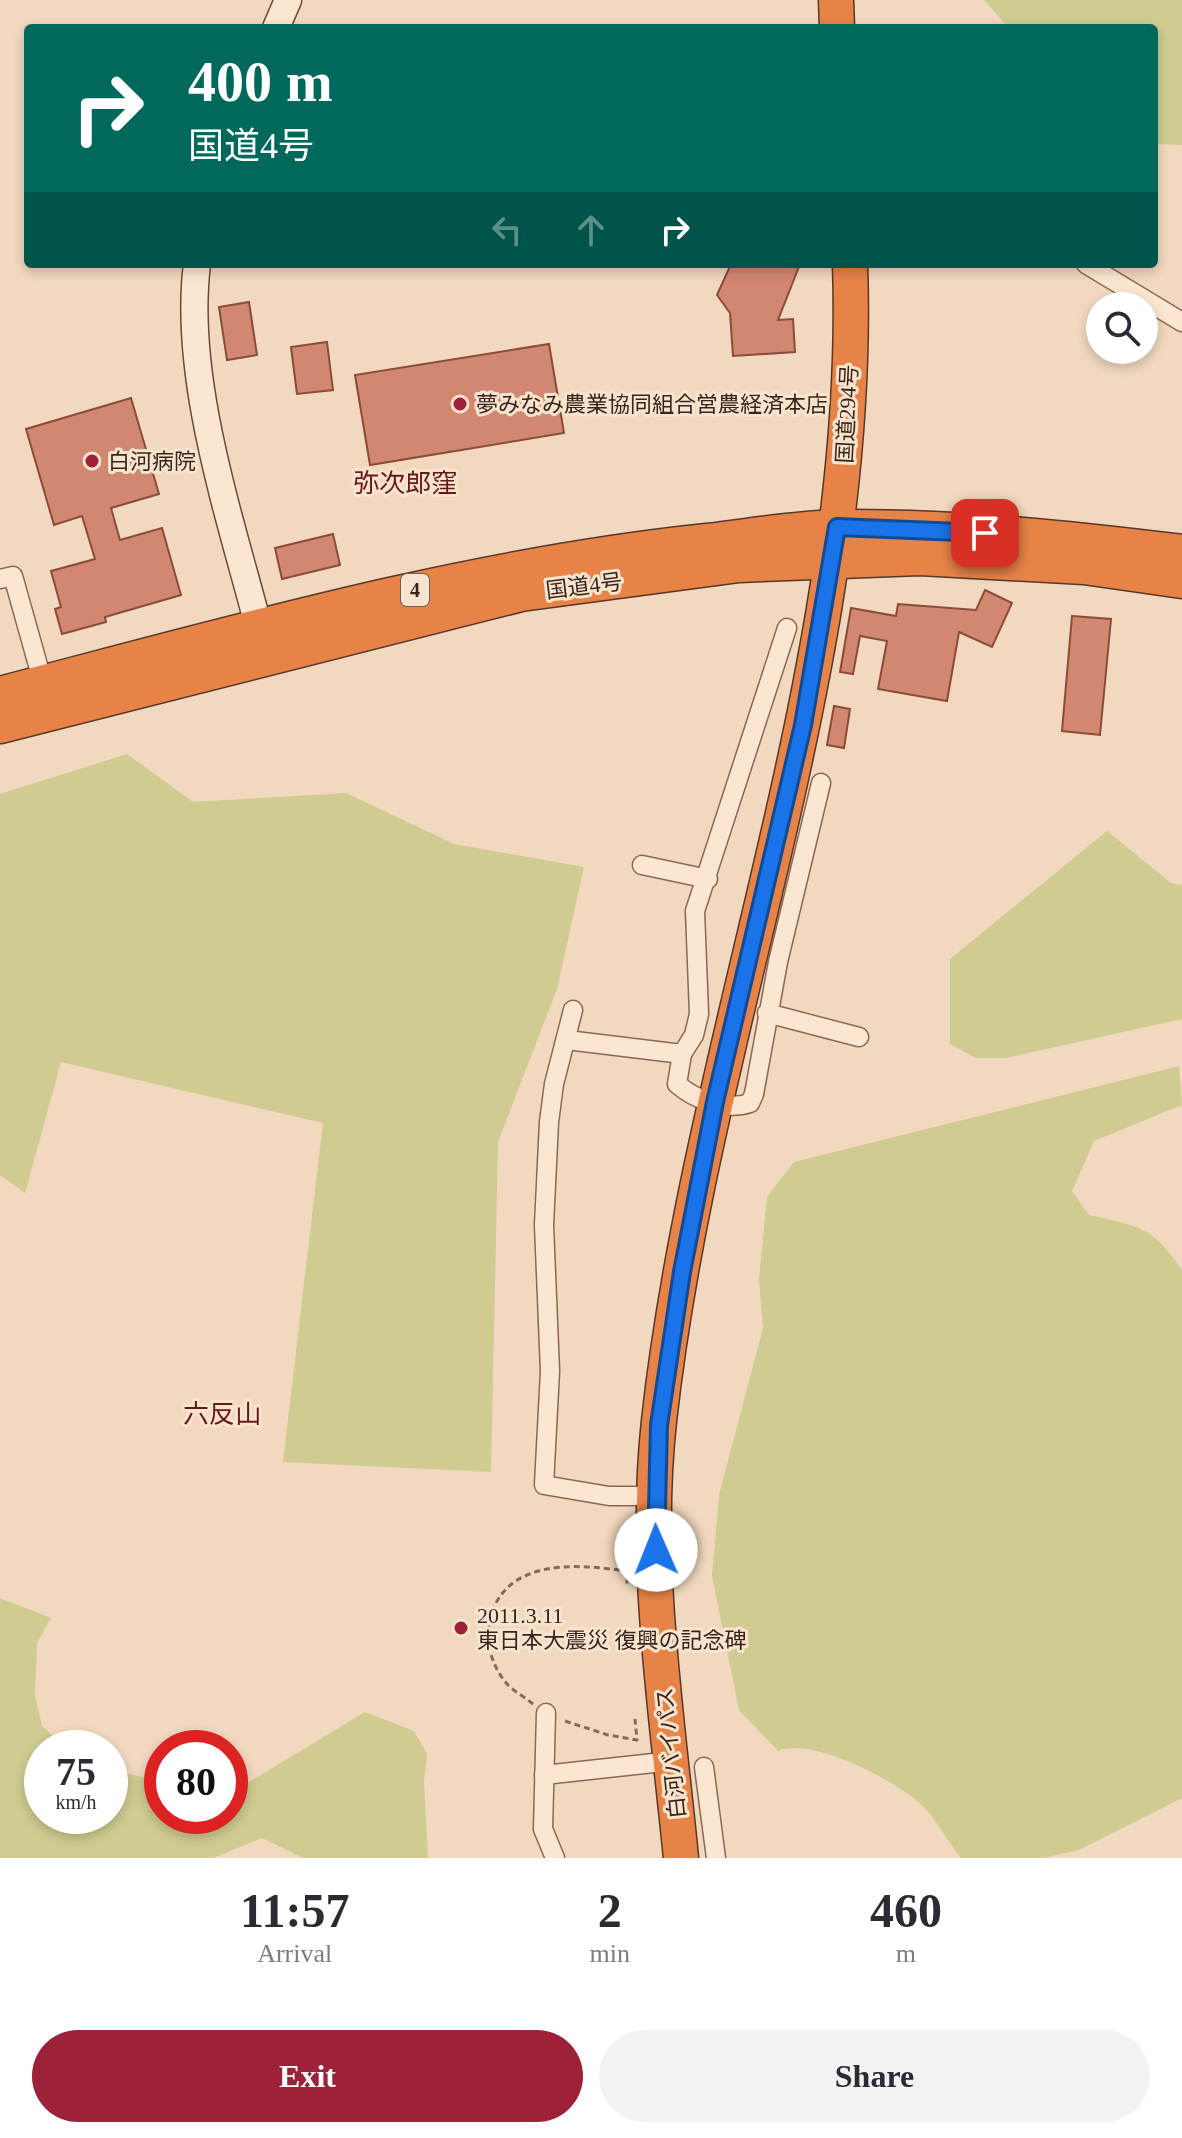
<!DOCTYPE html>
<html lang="en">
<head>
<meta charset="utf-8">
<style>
	body { margin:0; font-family:"Times New Roman","Noto Sans JP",serif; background:#f2f2f3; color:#2b2b33; height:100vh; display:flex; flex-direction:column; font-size:30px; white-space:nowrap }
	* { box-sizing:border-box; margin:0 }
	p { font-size:26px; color:#7c7c81 }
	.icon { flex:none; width:44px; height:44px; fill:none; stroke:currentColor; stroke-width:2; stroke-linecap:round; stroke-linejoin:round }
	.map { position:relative; height:1858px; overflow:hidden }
	.panel { display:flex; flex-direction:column; background:#fff; flex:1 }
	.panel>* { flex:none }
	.hud { position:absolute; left:24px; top:24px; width:1134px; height:244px; border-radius:8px; box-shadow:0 4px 12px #0003; background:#00695c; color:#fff; overflow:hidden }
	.controls { position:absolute; left:1086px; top:292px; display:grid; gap:16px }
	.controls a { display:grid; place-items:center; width:72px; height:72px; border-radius:50%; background:#fff; box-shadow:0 4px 12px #0003; font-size:40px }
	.speed { position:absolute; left:24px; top:1730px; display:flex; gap:16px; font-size:40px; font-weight:700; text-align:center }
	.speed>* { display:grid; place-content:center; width:104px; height:104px; border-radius:50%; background:#fff; box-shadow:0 4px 12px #0003; line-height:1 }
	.speed small { font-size:20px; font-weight:400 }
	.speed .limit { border:12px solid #d22; background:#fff; color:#111 }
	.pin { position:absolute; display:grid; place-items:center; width:68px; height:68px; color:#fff; margin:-34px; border-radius:16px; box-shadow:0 4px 12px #0006 }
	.me { position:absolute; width:88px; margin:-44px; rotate:359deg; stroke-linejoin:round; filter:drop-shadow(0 0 6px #0008) }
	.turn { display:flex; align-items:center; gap:28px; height:168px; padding:0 32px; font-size:36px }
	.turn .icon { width:104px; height:104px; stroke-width:2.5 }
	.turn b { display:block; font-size:56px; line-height:68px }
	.lanes { display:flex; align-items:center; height:76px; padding:0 32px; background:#0003; justify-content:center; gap:40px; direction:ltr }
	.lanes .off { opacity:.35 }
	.eta { display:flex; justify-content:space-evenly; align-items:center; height:136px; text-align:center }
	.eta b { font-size:48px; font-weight:700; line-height:56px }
	.cta { display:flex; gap:16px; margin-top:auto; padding:16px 32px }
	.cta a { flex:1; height:92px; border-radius:48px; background:#9d2139; color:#fff; font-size:32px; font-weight:700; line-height:92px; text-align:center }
	.cta a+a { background:#f2f2f3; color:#2b2b33 }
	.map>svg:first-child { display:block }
	.green { fill:#cfcb91 }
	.building { fill:#d28771; stroke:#8b4b39; stroke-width:2 }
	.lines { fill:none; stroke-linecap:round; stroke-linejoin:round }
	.street-casing { stroke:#8a6855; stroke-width:21 }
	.secondary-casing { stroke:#6c4939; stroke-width:29 }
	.highway-casing { stroke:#57372a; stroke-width:37 }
	.path { stroke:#8a6855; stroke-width:3; stroke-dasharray:6 4; stroke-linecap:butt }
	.street { stroke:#fbe7d1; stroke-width:18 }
	.secondary { stroke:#fbe7d1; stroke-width:26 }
	.highway { stroke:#e78347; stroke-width:34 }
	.route-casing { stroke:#114b97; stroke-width:20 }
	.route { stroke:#1a73e8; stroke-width:14 }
	.poi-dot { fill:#9d2139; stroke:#f8e4ce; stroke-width:3 }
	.labels { text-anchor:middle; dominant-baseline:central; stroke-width:6; stroke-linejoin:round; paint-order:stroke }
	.shield { fill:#f8e4ce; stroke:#725e51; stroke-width:2 }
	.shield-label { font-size:20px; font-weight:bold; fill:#38241b }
	.poi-label { font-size:22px; fill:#38241b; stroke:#f8e4ce; text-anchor:start }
	.street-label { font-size:22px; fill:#38241b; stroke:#f8e4ce }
	.quarter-label { font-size:26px; fill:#681917; stroke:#f8e4ce }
</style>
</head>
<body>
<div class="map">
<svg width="1182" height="1858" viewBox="0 0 1182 1858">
	<rect width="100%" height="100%" fill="#f1d8be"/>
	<!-- green -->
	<g class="green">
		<path d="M984 0H1182V145L1154 144V28H1009Z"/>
		<path d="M127 754 193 802 346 793 454 844 584 867 557 989 498 1142 491 1472 283 1462 323 1123 61 1062 25 1193 0 1175V794Z"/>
		<path d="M1107 831 1171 883 1182 885V1019L1006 1058H976L950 1044V959Z"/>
		<path d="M1179 1066 1182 1105 1094 1141 1072 1191 1089 1215C1140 1227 1151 1225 1182 1270V1798L1079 1850 1043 1858H961C947 1840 933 1813 915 1799 887 1777 811 1737 778 1751L739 1710 712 1576 719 1495 763 1328 759 1279 767 1197 794 1162Z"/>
		<path d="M0 1598 51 1618 37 1643 35 1696 42 1726 66 1748H42V1816H110V1769L162 1782V1816H230V1782H249L365 1712 414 1731 427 1754 424 1781 428 1858H303L262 1838 213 1858H0Z"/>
	</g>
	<!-- building -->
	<g class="building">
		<path d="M731 264H800L778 320 793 319 795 352 733 356 730 313 717 295Z"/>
		<path d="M249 302 257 355 227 360 219 307Z"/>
		<path d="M327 342 333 390 297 394 291 347Z"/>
		<path d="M549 344 564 433 370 465 355 375Z"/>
		<path d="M131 398 159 494 111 508 120 540 162 528 181 595 105 617 106 622 62 634 55 609 61 607 51 571 95 559 82 516 54 525 26 429Z"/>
		<path d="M333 534 340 565 282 579 275 548Z"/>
		<path d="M985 590 1012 603 992 647 959 632 947 701 878 689 887 641 860 636 853 674 840 672 851 608 896 616 898 604 976 610Z"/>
		<path d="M1072 616 1111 619 1100 735 1062 731Z"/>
		<path d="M834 706 850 709 844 748 827 745Z"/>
	</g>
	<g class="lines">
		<!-- street casing -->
		<g class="street-casing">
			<g id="street">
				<path d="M1086 264 1182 322"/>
				<path d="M0 579 13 576 43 683"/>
				<path d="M787 628 695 911 699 1014 694 1035 682 1054 677 1084C695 1100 726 1111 750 1103L754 1094 778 962 821 783"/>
				<path d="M642 865 708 879"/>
				<path d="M573 1010 554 1084 549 1122 544 1225 550 1371 544 1485 609 1496H655"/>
				<path d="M767 1013 859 1037"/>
				<path d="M567 1040 682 1054"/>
				<path d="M546 1713 543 1829 555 1858"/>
				<path d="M704 1767 716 1858"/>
				<path d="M544 1775 672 1761"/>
			</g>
		</g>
		<!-- secondary casing -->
		<g class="secondary-casing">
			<g id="secondary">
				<path d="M276 28 288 0"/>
				<path d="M197 264C182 383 234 528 263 644"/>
			</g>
		</g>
		<!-- highway casing -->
		<g class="highway-casing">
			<g id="highway">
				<path d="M836 0 837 28"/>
				<path d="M0 694C233 633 467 566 707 541 750 536 795 528 839 527 954 526 1068 538 1182 552"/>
				<path d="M0 726 521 594 739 565 920 558 1084 567 1182 581"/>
				<path d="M681 1858C667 1714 643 1566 659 1421 702 1032 864 659 850 264"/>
			</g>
		</g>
		<!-- path -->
		<g class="path">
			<path d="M533 1704C526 1698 515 1692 508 1685 477 1651 482 1594 527 1575 557 1562 596 1567 627 1571V1584"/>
			<path d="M565 1721 608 1735 637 1740 635 1719"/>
		</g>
		<!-- street -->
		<use href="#street" class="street"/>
		<!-- secondary -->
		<use href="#secondary" class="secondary"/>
		<!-- highway -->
		<use href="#highway" class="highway"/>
	</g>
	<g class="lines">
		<!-- route casing -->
		<g class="route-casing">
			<path id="route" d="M656 1550 659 1425 682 1272 715 1102 803 725 837 527 985 533"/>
		</g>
		<!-- route -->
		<use href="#route" class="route"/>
	</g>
	<!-- markers -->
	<g class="poi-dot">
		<circle cx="460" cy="404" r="8"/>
		<circle cx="92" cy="461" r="8"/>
		<circle cx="461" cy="1628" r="8"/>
	</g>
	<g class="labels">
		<!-- shield labels -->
		<rect class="shield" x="401" y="574" width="28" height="32" rx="6"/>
		<g class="shield-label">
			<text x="415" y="590">4</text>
		</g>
		<!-- poi labels -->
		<g class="poi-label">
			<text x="476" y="404">夢みなみ農業協同組合営農経済本店</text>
			<text x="108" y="461">白河病院</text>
			<text x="477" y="1615">2011.3.11<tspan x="477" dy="25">東日本大震災 復興の記念碑</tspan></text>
		</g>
		<!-- street labels -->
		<g class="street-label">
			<text transform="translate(847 414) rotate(-87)">国道294号</text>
			<text transform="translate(584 586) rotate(-7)">国道4号</text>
			<text transform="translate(671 1753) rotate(-96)">白河バイパス</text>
		</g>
		<!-- quarter labels -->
		<g class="quarter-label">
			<text x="405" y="483">弥次郎窪</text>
			<text x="222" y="1414">六反山</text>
		</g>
	</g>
</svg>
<div class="controls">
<a><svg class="icon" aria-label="search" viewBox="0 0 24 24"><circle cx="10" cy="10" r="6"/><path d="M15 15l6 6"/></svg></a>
</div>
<div class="speed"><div>75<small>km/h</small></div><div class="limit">80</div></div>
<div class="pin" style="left:985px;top:533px;background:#d93025"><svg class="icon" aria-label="arrive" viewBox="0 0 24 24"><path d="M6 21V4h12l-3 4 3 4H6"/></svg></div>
<svg class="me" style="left:656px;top:1550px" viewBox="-20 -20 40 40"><circle r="19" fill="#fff"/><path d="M0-13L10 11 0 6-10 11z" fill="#1a73e8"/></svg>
<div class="hud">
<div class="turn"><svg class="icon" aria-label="right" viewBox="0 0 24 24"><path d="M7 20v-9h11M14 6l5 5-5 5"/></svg><div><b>400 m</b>国道4号</div></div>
<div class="lanes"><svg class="icon off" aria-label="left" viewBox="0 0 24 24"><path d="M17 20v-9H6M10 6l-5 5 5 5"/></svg><svg class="icon off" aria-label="ahead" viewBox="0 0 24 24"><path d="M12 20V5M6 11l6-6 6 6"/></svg><svg class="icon" aria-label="right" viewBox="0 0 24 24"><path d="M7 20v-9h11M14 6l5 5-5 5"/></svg></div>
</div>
</div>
<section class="panel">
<div class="eta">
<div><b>11:57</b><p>Arrival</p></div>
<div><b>2</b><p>min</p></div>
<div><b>460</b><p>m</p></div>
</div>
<div class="cta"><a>Exit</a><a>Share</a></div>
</section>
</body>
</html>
